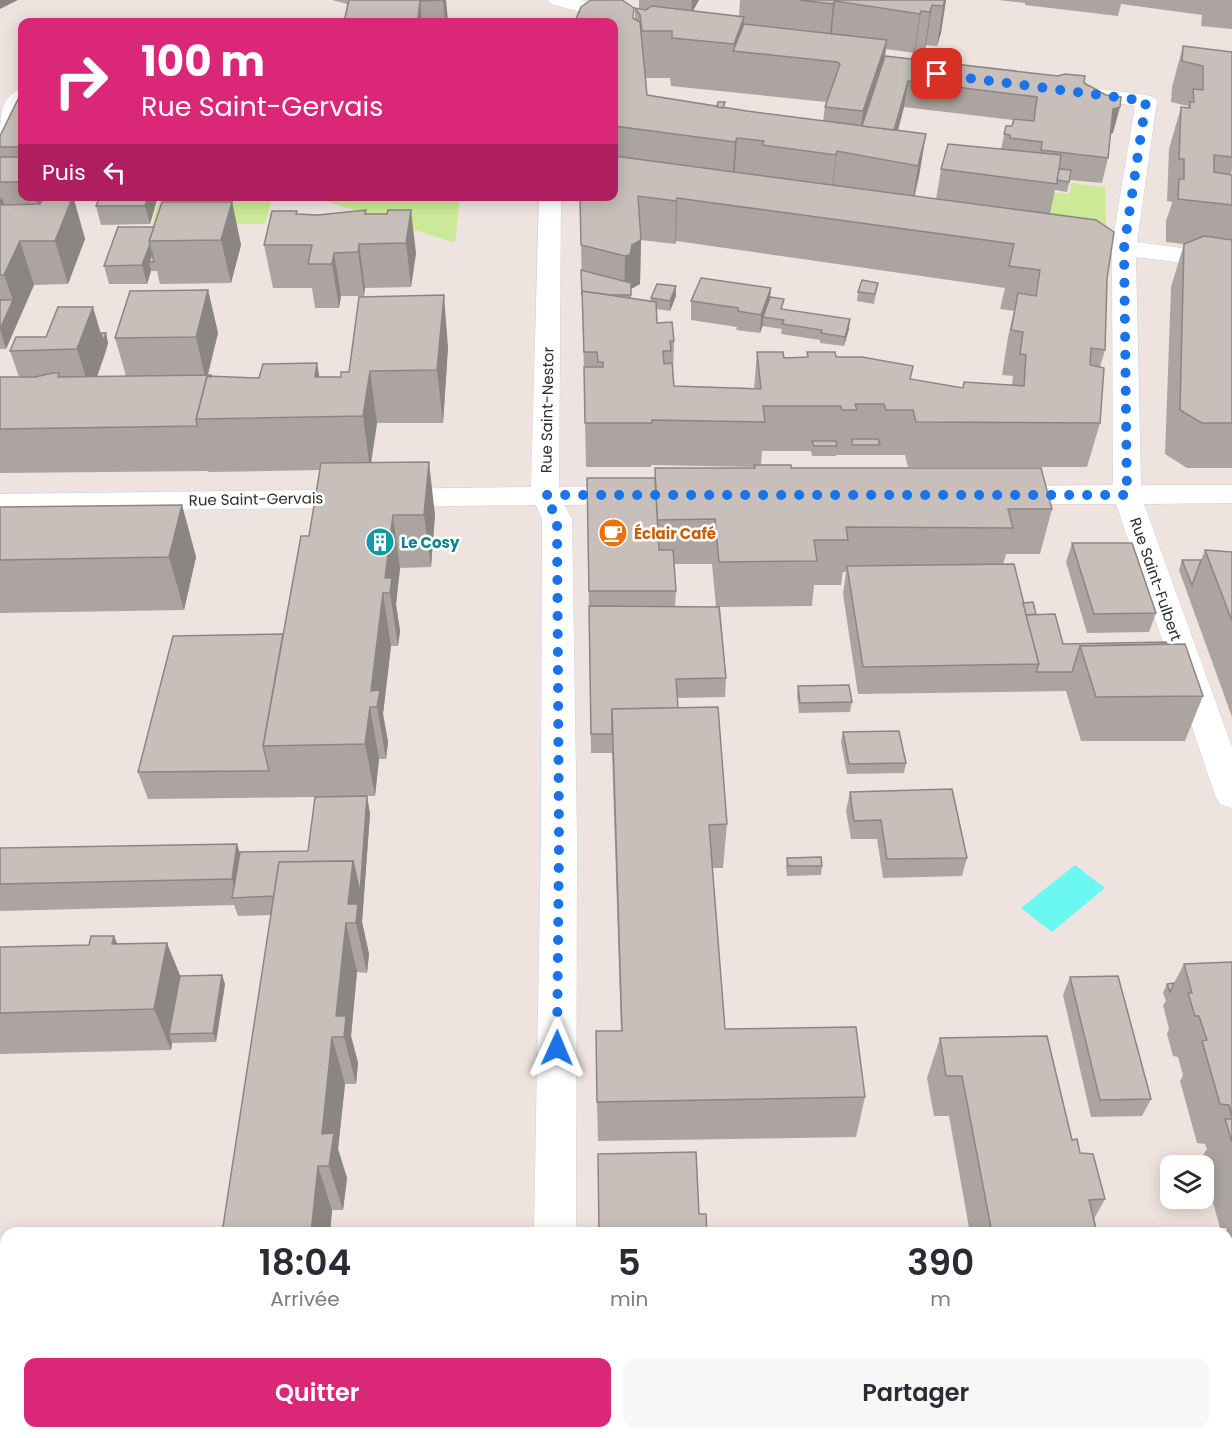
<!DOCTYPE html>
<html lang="fr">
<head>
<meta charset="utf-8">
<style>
	body { margin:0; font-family:Poppins,sans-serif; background:#f7f7f7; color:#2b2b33; height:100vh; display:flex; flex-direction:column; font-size:22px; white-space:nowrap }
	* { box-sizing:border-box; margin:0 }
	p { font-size:20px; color:#7c7c81 }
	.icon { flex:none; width:33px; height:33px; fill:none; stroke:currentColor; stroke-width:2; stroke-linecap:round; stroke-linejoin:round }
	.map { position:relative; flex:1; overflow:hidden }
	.details { position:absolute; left:0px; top:1227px; width:1233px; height:212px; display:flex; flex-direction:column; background:#fff; border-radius:18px 18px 0 0; box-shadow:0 3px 15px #0003 }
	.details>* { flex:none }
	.hud { position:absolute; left:18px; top:18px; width:600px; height:183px; border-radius:12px; box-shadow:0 3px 15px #0003; background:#db2777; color:#fff; overflow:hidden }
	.fabs { position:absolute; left:1160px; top:1155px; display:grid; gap:12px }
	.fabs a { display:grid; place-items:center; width:54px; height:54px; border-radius:12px; background:#fff; box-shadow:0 3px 15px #0003; font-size:30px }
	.pin { position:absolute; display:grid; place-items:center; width:51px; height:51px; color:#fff; margin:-26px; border-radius:12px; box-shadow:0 3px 9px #0006 }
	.me { position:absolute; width:66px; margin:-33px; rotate:1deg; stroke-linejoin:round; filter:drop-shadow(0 0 4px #0008) }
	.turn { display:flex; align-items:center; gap:21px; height:126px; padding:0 24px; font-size:27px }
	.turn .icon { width:78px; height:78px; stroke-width:2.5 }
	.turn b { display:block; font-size:42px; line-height:51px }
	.then { display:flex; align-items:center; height:57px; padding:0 24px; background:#0003; gap:12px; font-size:22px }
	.eta { display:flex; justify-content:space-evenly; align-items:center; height:102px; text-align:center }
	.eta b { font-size:36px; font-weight:600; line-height:42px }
	.action { display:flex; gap:12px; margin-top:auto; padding:12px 24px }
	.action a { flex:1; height:69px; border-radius:12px; background:#db2777; color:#fff; font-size:24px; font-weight:600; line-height:69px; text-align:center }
	.action a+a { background:#f7f7f7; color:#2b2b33 }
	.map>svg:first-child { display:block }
	.green { fill:#cce998 }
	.water { fill:#6bf8f3 }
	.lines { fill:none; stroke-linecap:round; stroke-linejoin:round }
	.street-casing { stroke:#cad2db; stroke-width:1 }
	.street { fill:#fff; fill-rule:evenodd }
	.wall { fill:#aca4a0; fill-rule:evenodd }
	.shaded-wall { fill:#8c8682 }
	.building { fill:#c8bfba; stroke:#8c8682; stroke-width:1.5 }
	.route { stroke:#1a73e8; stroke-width:10; stroke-dasharray:0 18 }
	.labels { text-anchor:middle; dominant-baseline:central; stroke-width:5; stroke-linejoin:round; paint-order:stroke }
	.street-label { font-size:15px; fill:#2d2d2d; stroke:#fff }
	.food-label { font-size:15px; font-weight:bold; fill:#c56008; stroke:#fff; text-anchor:start }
	.culture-label { font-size:15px; font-weight:bold; fill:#0d838f; stroke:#fff; text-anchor:start }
</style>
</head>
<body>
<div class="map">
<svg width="1232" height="1438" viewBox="0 0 1232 1438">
	<rect width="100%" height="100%" fill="#efe3df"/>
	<!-- green -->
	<g class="green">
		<path d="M1071 183 1105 187 1106 226 1085 232 1050 227 1051 192 1069 194Z"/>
		<path d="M160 197H272L265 224 152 225Z"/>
		<path d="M314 197H460L455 243Z"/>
	</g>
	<!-- water -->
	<path class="water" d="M1075 865 1105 888 1052 932 1021 908Z"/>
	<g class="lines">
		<!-- street casing -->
		<g class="street-casing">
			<g id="street">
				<path d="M548 0H580L633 14 636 18 626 24 551 4Z"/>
				<path d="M1076 86 1146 95 1153 97 1157 101 1137 242 1232 255V269L1136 257 1141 485H1232V503L1144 504 1232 747V808L1220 804 1215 795 1116 504H1004L994 502 990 495 994 488 1004 486 1113 485 1112 253 1095 250 1091 245 1095 240 1113 239 1135 106 1069 96 1066 92 1069 88Z"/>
				<path d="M22 89V108L8 137 0 139C0 119 0 95 22 89Z"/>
				<path d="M539 196H561L559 487 631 486 641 488 645 495 641 502 631 504 564 505 572 519 577 840 576 1233H534L541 840 542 519 536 505 0 512V494L531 487Z"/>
				<rect x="530" y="1432" width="46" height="6"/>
			</g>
		</g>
		<!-- street -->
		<use href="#street" class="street"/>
	</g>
	<!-- wall -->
	<g class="wall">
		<path d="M332 0H446L448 22H344L347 4Z"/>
		<path d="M639 0H699L693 11 739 16 740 0H946L941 33 937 46 926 45 924 52 915 51 914 53 886 49 885 56 1084 83 1113 133H1111L1108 158 1102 183 1070 180 1067 192 1055 190 1050 214 1107 279 1105 350 1100 367V423L1087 467H908L905 455H836V456H812L811 451H762L761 465 791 468 1052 509 1040 554H1006L1003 565 1023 603 1036 614 1063 644H1167L1203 696 1185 741H1081L1066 691 858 694 843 594 846 572H843L841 585H814L812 606 720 607 726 678 725 697 677 698 678 708 727 824 723 868H712L725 1029 865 1097 856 1137 598 1141 597 1102 621 1031 612 753H591L587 478H655V468H754V467L651 465V467H586L580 196H614V22L635 18V8L647 9 639 8ZM646 78H670L671 86 826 102 825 107 823 121 747 111 647 95ZM904 107 1013 120 1012 126H1006L1001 149 941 169 936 199 915 196 919 176 926 134 898 131ZM641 240 675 244 676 241 1005 288 1000 309 1014 311 1008 337 1002 375 1013 376 1012 385 963 388 911 379 836 357 807 352V357L784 358 757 352 754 388 674 386 673 376 674 341 657 323 656 309 670 311 676 296 651 298V301L631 298V289L640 284ZM674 564H712L716 607H675L676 591Z"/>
		<path d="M998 0H1232V29L1201 26 1202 15 1121 4 1118 16 1025 5V3Z"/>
		<path d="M1183 46 1232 52V170L1231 174 1232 175V468H1187L1165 454 1171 287 1184 244 1166 242V221L1172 203V202L1167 201 1169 149 1181 107 1188 108V106L1171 102 1172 87Z"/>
		<path d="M22 91V196H73L85 239 68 284 34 285 6 349H0V136Z"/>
		<path d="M158 196 150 224 101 225 96 206Z"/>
		<path d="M232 202 241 245 231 283 160 284 157 271H151L147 284H109L104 266 154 227Z"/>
		<path d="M366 210V214H387L416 253 411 287 365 288 364 296H341L339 308H315L312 288H273L264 245 297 214 318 215Z"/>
		<path d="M878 283 874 304 857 301 858 292Z"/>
		<path d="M771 288 770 297 783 309 849 329 844 346 820 343V340L781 334 782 329 762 326 763 325 760 333 736 330 737 327 691 320V301Z"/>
		<path d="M208 290 218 333 208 375 211 377 259 378 341 377 349 372 448 347 443 423H377L371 463 435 515 431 567 400 568 396 604 400 631 398 646H391L383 714 388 742 386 759H379L375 796H367L370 814 362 922 369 954 367 973 357 972 351 1036 358 1063 356 1084H345L338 1149 347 1178 343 1210H332L330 1233H222L271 915 238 916 234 905 0 911V848L240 852 308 851 315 797 148 799 138 772 283 634 309 536 320 470 209 472 208 471 0 473V377H19L10 351 46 337 106 333 108 343 97 376H126L115 338Z"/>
		<path d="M182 505 196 557 184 610 0 613V507Z"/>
		<path d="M1072 543 1156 613 1149 632 1087 633 1066 562Z"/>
		<path d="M1205 550 1232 552V717L1179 570 1182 560H1201Z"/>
		<path d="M798 686 852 702 850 712 799 713 797 696Z"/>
		<path d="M843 732 906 763 904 773 847 774 841 742Z"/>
		<path d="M850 792 967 858 962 876 883 878 877 839H851L846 811Z"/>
		<path d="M787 858 822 866 821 875 787 876 786 867Z"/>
		<path d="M114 936 117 944 180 976 225 984 216 1042 172 1043 171 1050 0 1054V947L89 945Z"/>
		<path d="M1232 962V1271L1228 1256 1232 1251 1226 1228H1220L1201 1158 1207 1149 1205 1144 1197 1143 1180 1081 1183 1075 1178 1057 1173 1056 1167 1034 1169 1029 1163 1005 1166 1001 1163 993 1167 984 1174 983 1184 964Z"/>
		<path d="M1070 977 1151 1099 1142 1116 1091 1117 1063 995Z"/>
		<path d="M940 1038 1072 1140 1080 1153 1105 1199 1094 1219 1097 1233H970L949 1116H934L927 1078Z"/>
		<path d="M981 1432H1181L1182 1438H978Z"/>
	</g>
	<!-- shaded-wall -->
	<g class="shaded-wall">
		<path d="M0 0H18L0 9Z"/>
		<path d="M401 0 420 1 422 22H418Z"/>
		<path d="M443 0H446L448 22H445Z"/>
		<path d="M692 0H699L691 14Z"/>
		<path d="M945 0H946L941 33 937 46 943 6Z"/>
		<path d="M835 1 831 41 829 44 833 4Z"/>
		<path d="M932 5 926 45 924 52 930 12Z"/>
		<path d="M921 11 915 51 914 53 920 14Z"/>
		<path d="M744 17 742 52H734V44Z"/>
		<path d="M887 40 881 81 861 127 863 111Z"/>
		<path d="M908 81 904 107 893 148 894 132Z"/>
		<path d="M1120 107 1113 133 1107 135 1113 109Z"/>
		<path d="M926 134 919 176 911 208 918 166Z"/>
		<path d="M737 138 734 180 732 184 735 142Z"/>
		<path d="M837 151 832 194 831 197 836 155Z"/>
		<path d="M35 196H48L40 214Z"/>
		<path d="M73 196 85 239 68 284 55 241Z"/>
		<path d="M148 196H158L150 224 145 206Z"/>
		<path d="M2 197 15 240 0 211V200Z"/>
		<path d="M677 198 676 241 675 244 676 201Z"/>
		<path d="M232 202 241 245 231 283 221 240Z"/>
		<path d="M411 210 416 253 411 287 406 243Z"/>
		<path d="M641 240 640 284 631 289V295H624L625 256 632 245Z"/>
		<path d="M20 241 34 285 6 349 0 329 13 300 4 275Z"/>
		<path d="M150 244 154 262H149L151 271 147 284 142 265Z"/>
		<path d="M359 244 365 288 364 296 358 252Z"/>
		<path d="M334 253 341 296 339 308 332 264Z"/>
		<path d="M676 286V296L670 311V301Z"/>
		<path d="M771 288 769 307 763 317V325L760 333 761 315Z"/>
		<path d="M208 290 218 333 206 381 196 337Z"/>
		<path d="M444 295 448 347 443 423 437 370Z"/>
		<path d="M93 307 106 351 91 394 77 349Z"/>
		<path d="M850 319 849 329 844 346 845 337Z"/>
		<path d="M106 333 108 343 106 351 103 341Z"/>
		<path d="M317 363 326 415 315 377Z"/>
		<path d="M370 371 377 423 370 469 363 416Z"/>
		<path d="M429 462 435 515 431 567 424 515Z"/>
		<path d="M182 505 196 557 184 610 169 557Z"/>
		<path d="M393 515 400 568 396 604 400 631 398 646 390 593 385 578Z"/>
		<path d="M383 593 391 646 383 714 388 742 386 759 377 707 371 691Z"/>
		<path d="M370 707 379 759 375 796 365 744Z"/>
		<path d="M367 796 370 814 362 922 369 954 367 973 356 923 348 904 353 861Z"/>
		<path d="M237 844 245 870 238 898 232 879Z"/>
		<path d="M346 923 357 972 351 1036 358 1063 356 1084 344 1037 336 1016Z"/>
		<path d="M114 936 132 978 112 944Z"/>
		<path d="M167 943 184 985 169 1034 172 1043 171 1050 154 1009Z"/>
		<path d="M222 975 225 984 216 1042 213 1033Z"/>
		<path d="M332 1037 345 1084 338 1149 347 1178 343 1210 329 1166 322 1134Z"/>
		<path d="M318 1166 332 1210 330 1233H311Z"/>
		<path d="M288 1432H308V1438H287Z"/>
	</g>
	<!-- building -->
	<g class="building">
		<path d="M349 0H443L420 1 418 19H442L441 22H344Z"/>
		<path d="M591 0H622L634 8 633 18 640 22 647 95 747 111 926 134 918 166 837 151 836 155 762 145 764 141 737 138 735 142 614 126V22H576V19L581 7Z"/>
		<path d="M799 0H945L943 6 932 5 930 12 921 11 920 14 835 1 833 4Z"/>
		<path d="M652 6 744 17 734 44 672 38V31H642L640 15 635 8 646 10Z"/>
		<path d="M744 24 887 40 863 111 825 107 840 64 837 62 733 51Z"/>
		<path d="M1183 46 1232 52V157L1214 155V172L1232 175V205L1178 199 1179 179H1184V159H1179L1181 107 1190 108V102H1194L1193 89 1203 90V66L1182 61Z"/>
		<path d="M885 56 1058 76 1065 74 1085 76 1084 83 1106 95 1121 97 1120 107 1113 109 1108 158 1041 150 1042 142 1010 138V135L1004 134 1006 126H1012L1014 119 1034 121 1037 97 908 81 894 130 862 126Z"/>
		<path d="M22 91V147H0V136Z"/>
		<path d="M718 102H725L723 108 717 107Z"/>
		<path d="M948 144 1061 155 1057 184 941 169Z"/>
		<path d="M614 156 1096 220 1114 232 1107 279 1105 350 1091 348 1090 365 1104 368 1100 423 916 422 913 410H886L884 404H855L857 410H842L841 406H763L765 422 652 420V423H585L584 367H603V362H598L597 352H584L582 291 656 302 657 323 672 322 674 341H670L671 351H663L664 364 672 363 674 386 761 389 757 352H783L784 358 808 357 807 352H835L836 357H862L913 366 910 379 963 388 964 382 1024 386 1026 355 1020 354 1023 332 1011 330 1018 293 1036 296 1040 270 1009 266 1014 244 677 198 676 201 638 196 641 240 632 245 630 255 625 256 581 245 580 196H614Z"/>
		<rect x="0" y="157" width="22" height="25"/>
		<path d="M1059 169 1071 170 1069 182 1057 180Z"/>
		<path d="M44 196H73L55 241H20L4 275H0V205L40 204Z"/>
		<path d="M100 196H148L145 206H96Z"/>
		<path d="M162 202H232L221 240 149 241Z"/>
		<path d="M366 210 365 214H387L388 210H411L406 243 359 244 358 252 334 253 332 264H308L312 245H264L272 211H297L296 214 318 215Z"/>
		<path d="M118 227H154L149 241 150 244 142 265 104 266Z"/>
		<path d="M1204 236 1232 240V423H1202L1180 410 1184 244Z"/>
		<path d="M152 253 154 262H149Z"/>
		<path d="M581 270 631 283V295H611L582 291V295Z"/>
		<path d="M701 278 771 288 761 315 738 311V308L691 301Z"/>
		<path d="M862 280 878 283 875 294 858 292Z"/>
		<path d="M657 284 676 286 670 301 651 298Z"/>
		<path d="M208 290 196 337 115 338 130 291Z"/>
		<path d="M444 295 437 370 370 371 363 416 196 419 207 376 259 378 263 364 317 363 315 377H341V372H349L359 297Z"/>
		<path d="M770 297 784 299 781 309 850 319 845 337 821 333 822 330 782 324 784 320 763 317Z"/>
		<path d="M0 300H13L0 329Z"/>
		<path d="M58 307H93L77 349 10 351 16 337H46Z"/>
		<path d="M101 333H106L103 341Z"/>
		<path d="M53 373H59L58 377 211 375V377L207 376 196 419 197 426 0 429V377H35Z"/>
		<path d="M852 439H878L880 445H852Z"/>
		<path d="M812 441H836L837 446H814Z"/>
		<path d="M429 462 424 515H393L385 578H392L390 593H383L371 691 380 690 377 707H370L365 744 263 746 301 536H309L321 463Z"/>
		<path d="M754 465H791V468H1041L1052 509H1008L1013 528 846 527 848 540H814L817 561 719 562 715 519 657 520 655 468H755Z"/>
		<path d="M587 478H655L659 550H673L676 591H589Z"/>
		<path d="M182 505 169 557 0 560V507Z"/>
		<path d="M1072 543H1132L1156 613 1094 614Z"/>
		<path d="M1205 550 1232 552V621Z"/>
		<path d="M1182 560H1201L1192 585Z"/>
		<path d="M1014 564 1039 664 863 667 847 566Z"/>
		<path d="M1033 602 1036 614 1026 615 1023 603Z"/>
		<path d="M589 606 719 607 726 678 676 679 678 708 612 709V734H591Z"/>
		<path d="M1055 614 1063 644 1166 642 1167 644 1080 646 1072 672H1036L1039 664 1026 615Z"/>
		<path d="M283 634 263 746 269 771 138 772 173 636Z"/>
		<path d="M1185 644 1203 696 1096 697 1080 646Z"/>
		<path d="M849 685 852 702 800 703 798 686Z"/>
		<path d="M718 707 727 824 709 825 725 1029 856 1027 865 1097 597 1102 596 1031H622L612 709Z"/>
		<path d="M899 731 906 763 849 764 843 732Z"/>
		<path d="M952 789 967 858 887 859 881 820 854 821 850 792Z"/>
		<path d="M367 796 360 893 353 861 279 862 274 896 232 898 240 852 308 851 315 797Z"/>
		<path d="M237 844 232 879 0 884V848Z"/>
		<path d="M821 857 822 866H788L787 858Z"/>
		<path d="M353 861 348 904H358L356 923H346L336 1016H346L344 1037H332L322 1134 334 1133 329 1166H318L311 1233H222L279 862Z"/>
		<path d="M91 936H114L112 944 167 943 154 1009 0 1013V947L89 945Z"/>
		<path d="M1232 962V1117L1229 1105 1220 1104 1202 1041 1207 1040 1199 1016H1195L1188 993H1192L1184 964Z"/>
		<path d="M222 975 213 1033 169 1034 180 976Z"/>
		<path d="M1118 976 1151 1099 1100 1100 1070 977Z"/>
		<path d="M1174 983 1170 992 1167 984Z"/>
		<path d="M1047 1036 1072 1140 1077 1139 1080 1153 1093 1154 1105 1199 1089 1200 1097 1233H992L962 1076H946L940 1038Z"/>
		<path d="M1225 1119H1232V1142Z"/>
		<path d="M696 1152 699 1214H706L707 1233H599L598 1154Z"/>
		<path d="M192 1432H288L287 1438H191Z"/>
		<path d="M603 1432H751L755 1438H603Z"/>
		<path d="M847 1432H912L913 1438H847Z"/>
		<path d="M995 1432H1181L1182 1438H996Z"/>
	</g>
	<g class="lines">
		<!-- route -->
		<path class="route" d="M557 1048 559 840 557 519 545 495H1127L1124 248 1146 101 937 74"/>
	</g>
	<!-- icons -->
	<defs>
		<g id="cafe-disc" transform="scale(1.5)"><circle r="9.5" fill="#e8710a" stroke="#fff"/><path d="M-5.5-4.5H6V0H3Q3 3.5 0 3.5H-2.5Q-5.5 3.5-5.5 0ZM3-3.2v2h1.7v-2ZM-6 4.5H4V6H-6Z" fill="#fff"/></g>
		<g id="building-disc" transform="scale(1.5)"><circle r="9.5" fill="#0f9aa8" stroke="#fff"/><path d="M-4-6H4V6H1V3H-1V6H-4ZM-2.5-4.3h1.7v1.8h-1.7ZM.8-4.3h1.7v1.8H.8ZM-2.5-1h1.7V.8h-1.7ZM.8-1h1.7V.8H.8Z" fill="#fff"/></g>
	</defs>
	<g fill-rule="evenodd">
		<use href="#cafe-disc" x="613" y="533"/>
		<use href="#building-disc" x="380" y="542"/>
	</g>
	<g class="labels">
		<!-- street labels -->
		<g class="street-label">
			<text transform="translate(547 410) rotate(-89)">Rue Saint-Nestor</text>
			<text transform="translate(256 499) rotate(-1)">Rue Saint-Gervais</text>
			<text transform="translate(1156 579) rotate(71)">Rue Saint-Fulbert</text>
		</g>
		<!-- food labels -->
		<g class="food-label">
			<text x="634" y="533">Éclair Café</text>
		</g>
		<!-- culture labels -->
		<g class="culture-label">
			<text x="401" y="542">Le Cosy</text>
		</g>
	</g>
</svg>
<div class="fabs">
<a><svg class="icon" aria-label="layers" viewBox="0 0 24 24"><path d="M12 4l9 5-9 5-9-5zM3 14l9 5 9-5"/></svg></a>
</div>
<div class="pin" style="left:937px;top:74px;background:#d93025"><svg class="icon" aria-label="arrive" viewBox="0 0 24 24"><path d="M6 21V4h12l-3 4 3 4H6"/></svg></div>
<svg class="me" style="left:557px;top:1048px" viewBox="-20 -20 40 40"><path d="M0-17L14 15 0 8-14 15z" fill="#1a73e8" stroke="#fff" stroke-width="4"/></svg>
<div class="hud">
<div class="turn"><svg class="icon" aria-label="right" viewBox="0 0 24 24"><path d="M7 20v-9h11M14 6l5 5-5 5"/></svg><div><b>100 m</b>Rue Saint-Gervais</div></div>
<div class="then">Puis<svg class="icon" aria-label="left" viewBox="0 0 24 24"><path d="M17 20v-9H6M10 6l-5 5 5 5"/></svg></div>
</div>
<section class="details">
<div class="eta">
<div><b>18:04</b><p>Arrivée</p></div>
<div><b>5</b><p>min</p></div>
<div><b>390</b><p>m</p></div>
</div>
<div class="action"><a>Quitter</a><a>Partager</a></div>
</section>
</div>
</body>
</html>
